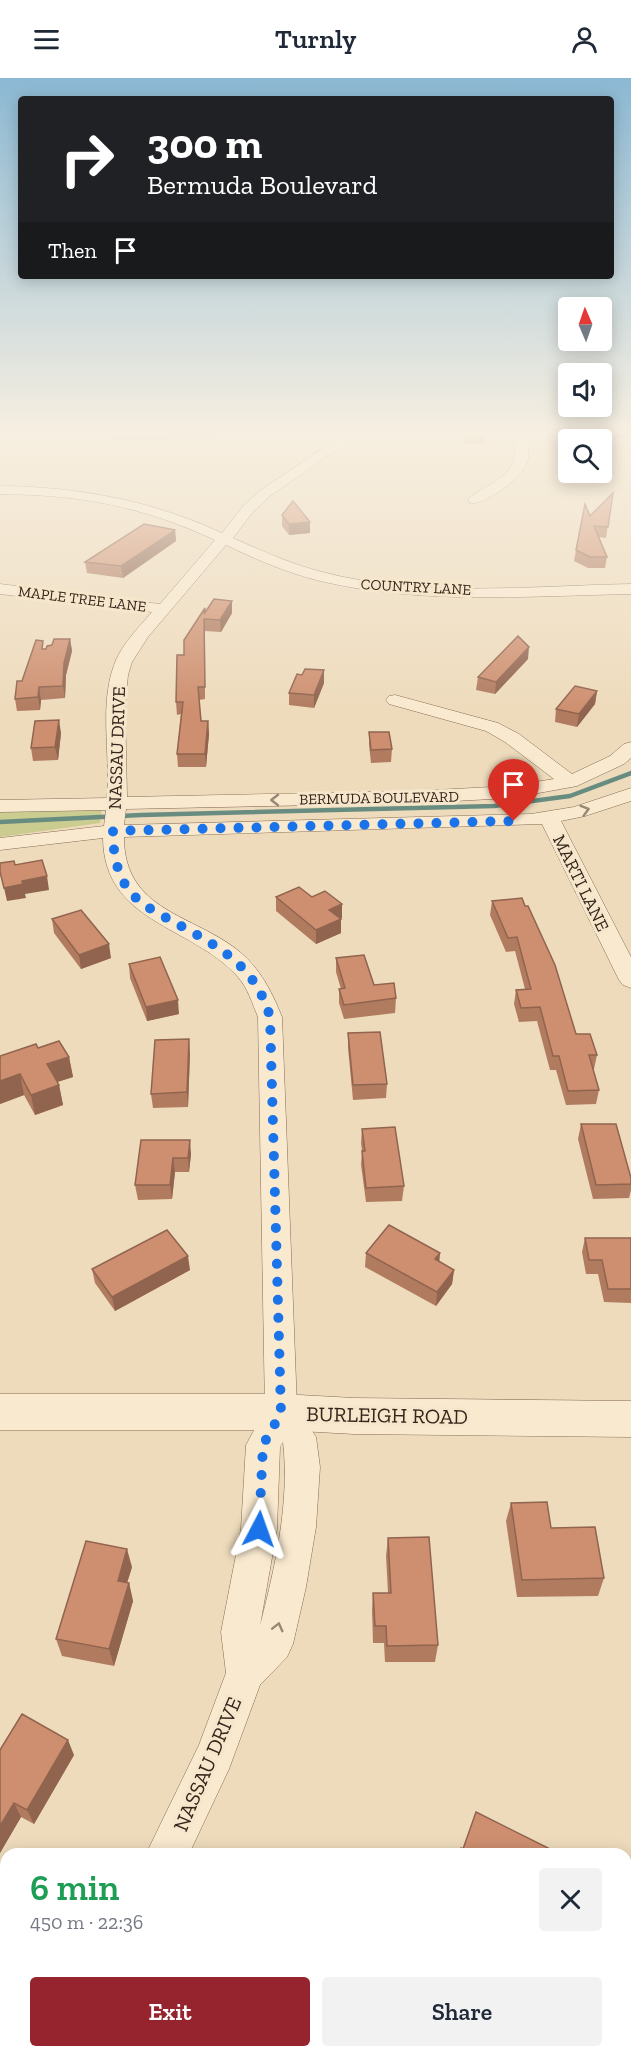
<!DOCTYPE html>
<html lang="en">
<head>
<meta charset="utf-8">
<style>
	body { margin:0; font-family:"Zilla Slab",serif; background:#f2f2f3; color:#1f2937; height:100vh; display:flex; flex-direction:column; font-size:22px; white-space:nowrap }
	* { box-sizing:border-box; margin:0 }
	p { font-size:20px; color:#747a83 }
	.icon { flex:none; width:33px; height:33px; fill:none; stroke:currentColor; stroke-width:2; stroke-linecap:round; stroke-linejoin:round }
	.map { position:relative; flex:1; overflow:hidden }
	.drawer { position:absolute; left:0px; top:1770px; width:632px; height:210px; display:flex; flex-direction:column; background:#fff; border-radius:18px 18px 0 0; box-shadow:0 3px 15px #0003 }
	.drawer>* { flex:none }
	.guide { position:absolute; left:18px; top:18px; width:596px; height:183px; border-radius:6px; box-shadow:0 3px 15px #0003; background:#202124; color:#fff; overflow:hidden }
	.needle { width:39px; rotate:358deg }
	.tools { position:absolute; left:558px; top:219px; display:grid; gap:12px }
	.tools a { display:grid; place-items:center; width:54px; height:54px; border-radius:6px; background:#fff; box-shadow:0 3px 15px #0003; font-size:30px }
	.pin { position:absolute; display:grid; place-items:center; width:51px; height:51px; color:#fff; margin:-62px -26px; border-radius:50% 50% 50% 0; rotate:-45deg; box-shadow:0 0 6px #0007 }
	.pin .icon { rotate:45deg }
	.me { position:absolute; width:66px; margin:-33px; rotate:4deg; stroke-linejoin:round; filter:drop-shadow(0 0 4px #0008) }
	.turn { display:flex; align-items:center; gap:21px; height:126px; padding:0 30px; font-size:27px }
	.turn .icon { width:78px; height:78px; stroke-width:2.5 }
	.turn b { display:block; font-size:42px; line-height:51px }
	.then { display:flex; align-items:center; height:57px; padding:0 30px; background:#0003; gap:12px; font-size:22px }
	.round { display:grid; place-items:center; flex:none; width:63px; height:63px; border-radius:6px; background:#f2f2f3 }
	.overview { display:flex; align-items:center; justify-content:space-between; height:102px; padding:0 30px }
	h1 { font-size:36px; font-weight:600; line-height:45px; color:#1e9e55 }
	.cta { display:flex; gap:12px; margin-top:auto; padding:12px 30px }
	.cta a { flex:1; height:69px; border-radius:6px; background:#96242e; color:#fff; font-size:24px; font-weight:600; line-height:69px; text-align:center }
	.cta a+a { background:#f2f2f3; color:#1f2937 }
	header { display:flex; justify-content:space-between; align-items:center; height:78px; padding:0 30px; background:#fff; font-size:27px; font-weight:600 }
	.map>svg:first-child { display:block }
	.green { fill:#cacc90 }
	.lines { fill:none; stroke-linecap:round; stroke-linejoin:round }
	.stream { stroke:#688d80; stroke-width:4.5 }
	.minor-casing { stroke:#866b55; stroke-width:1 }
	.tertiary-casing { stroke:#866b55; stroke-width:1 }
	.minor { fill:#f9e9cf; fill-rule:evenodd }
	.tertiary { fill:#f9e9cf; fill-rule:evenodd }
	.wall { fill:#b17b60 }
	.shaded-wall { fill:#90644e }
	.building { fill:#ce8f70; stroke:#90644e; stroke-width:1.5 }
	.oneway { stroke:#978775 }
	.route { stroke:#1a73e8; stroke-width:10; stroke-dasharray:0 18 }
	.labels { text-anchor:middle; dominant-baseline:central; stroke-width:6; stroke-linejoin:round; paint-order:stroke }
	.far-street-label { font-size:15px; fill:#35251b; stroke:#f6e6cb }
	.street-label { font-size:18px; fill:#35251b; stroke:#f6e6cb }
	.near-street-label { font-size:21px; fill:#35251b; stroke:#f6e6cb }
</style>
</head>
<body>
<header><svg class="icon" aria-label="menu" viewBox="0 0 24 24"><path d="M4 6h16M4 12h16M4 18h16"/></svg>Turnly<svg class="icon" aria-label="person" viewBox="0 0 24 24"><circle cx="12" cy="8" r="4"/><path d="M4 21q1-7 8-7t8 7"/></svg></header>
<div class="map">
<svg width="631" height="1980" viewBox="0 0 631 1980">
	<rect width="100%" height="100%" fill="#eedbbc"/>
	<!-- green -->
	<path class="green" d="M102 728 100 745 0 759V730Z"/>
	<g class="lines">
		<!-- stream -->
		<path class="stream" d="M0 744 141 737 494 728 570 718 631 695"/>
		<!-- minor casing -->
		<g class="minor-casing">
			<g id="minor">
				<path d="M344 356H359L270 418 253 434 233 460C262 473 291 486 322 494 421 520 529 508 631 506V516C528 518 422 527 320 503 288 495 257 482 226 467L148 559 132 584 128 597 125 629 127 719 417 713 511 708 554 701 505 664 486 653 389 626 386 622 389 618 395 617 498 645 519 656 572 696 610 678 624 666 631 664V680L624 686 577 708 511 720 417 725 126 731 124 747 531 736 574 729 631 710V723L585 738 561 743 631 879V910L623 907 619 902 542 746 124 759C124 834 194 836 240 874 261 892 272 914 282 939L297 1330 316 1359 320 1389 316 1449 306 1509 293 1566 287 1579 260 1607 229 1691 189 1776H146L199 1667 226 1595 221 1554 241 1451 246 1367 265 1332 258 939C252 925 248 910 237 898 191 847 104 845 103 760L0 772V760L104 748 106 732 0 734V722L107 720C111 675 98 624 116 582 124 564 139 549 152 534L0 516V506L160 526 215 462C141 428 82 417 0 416V408C79 409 150 422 222 455L243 428 261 412ZM283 1364C290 1425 275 1489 260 1548L277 1451 280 1369Z"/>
				<path d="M514 356H526C528 368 531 379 525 389 519 401 483 428 470 425L468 422 470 419C499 400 521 396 514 356Z"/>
				<path d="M6 1907V1954L0 1957V1910Z"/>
				<path d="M55 1974H109L111 1980H57Z"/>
			</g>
		</g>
		<!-- tertiary casing -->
		<g class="tertiary-casing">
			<path id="tertiary" d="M0 1316H281L354 1320 631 1323V1359L354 1356 281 1352H0Z"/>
		</g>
		<!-- minor -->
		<use href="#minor" class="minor"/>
		<!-- tertiary -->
		<use href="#tertiary" class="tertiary"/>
	</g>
	<!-- wall -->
	<g class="wall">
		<path d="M110 356H219V360L111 361Z"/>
		<path d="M461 356H485L484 366H465Z"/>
		<path d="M610 356H631V360H612Z"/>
		<path d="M568 362V390H560L561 379Z"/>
		<path d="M613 415 606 460 599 459 607 479 605 490H588L574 483 576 472 590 438Z"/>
		<path d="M282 437 310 455 289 457 282 448Z"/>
		<path d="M175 452 176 463 123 500 87 495 85 484Z"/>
		<path d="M232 523V535L221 554 205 553V621L199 622 201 643H208L209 656 206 689H178L177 676 181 636 177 637 176 624 184 577 205 535Z"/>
		<path d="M70 561 72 573 66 597 65 620 41 622 40 632 17 633 15 621 22 603 44 571H46L52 567Z"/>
		<path d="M528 581 495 616 476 612 478 599Z"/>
		<path d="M324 592V605L314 630 289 627V615L302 597Z"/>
		<path d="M597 613 595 626 577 649 555 644 556 631Z"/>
		<path d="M369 654 392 671 391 684 371 685 369 667Z"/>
		<path d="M61 655 58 682 33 683 31 670Z"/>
		<path d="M276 819H312L342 826V840L340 841 341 855 316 866 276 833Z"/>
		<path d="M522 820 576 956 597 977 594 991H593L599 1012 596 1026 566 1027 556 992H550L537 943 519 944 514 926 516 912 525 911 515 873 506 874 490 837 492 823Z"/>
		<path d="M52 841 111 880 81 891 54 855Z"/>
		<path d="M336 880 374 907 396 920 395 935 344 941 339 925V911H341L336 894Z"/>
		<path d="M129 886 179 936 147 943 130 900Z"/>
		<path d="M348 955 387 1006 386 1020 353 1022 348 970Z"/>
		<path d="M38 970 69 979 73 999 57 1004 59 1007 63 1027 35 1037 24 1017 0 1026Z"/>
		<path d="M190 975 188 1029 153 1030 151 1016Z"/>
		<path d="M581 1046 631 1100V1112L629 1120 593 1121 578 1061Z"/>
		<path d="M362 1051 404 1108 402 1123 366 1124 361 1087 362 1073 361 1065Z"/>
		<path d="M141 1062 191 1076 189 1094H175L172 1121 138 1122 135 1107Z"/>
		<path d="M585 1160H631V1225L604 1224 598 1196H586L582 1174Z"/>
		<path d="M366 1175 439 1184 454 1192 452 1206 436 1228 365 1189Z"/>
		<path d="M92 1191 190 1192 115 1233 95 1205Z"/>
		<path d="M511 1425 551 1450 604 1500 598 1518 517 1519 506 1443Z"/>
		<path d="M388 1460 438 1567 435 1584H385L384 1565H373L372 1532 373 1515H388L386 1478Z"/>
		<path d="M132 1489 127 1505H129L133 1523 114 1588 62 1578 56 1561Z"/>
		<path d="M0 1672 74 1677 34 1746 21 1739 0 1775Z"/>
	</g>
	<!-- shaded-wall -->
	<g class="shaded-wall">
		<path d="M310 444V455L289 457V446Z"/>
		<path d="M175 452 176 463 123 500 121 488Z"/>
		<path d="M232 523V535L221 554 220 542Z"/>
		<path d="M204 541 205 553V621V609Z"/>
		<path d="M70 561 72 573 66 597 65 620 63 608 64 585Z"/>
		<path d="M529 569 528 581 495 616 496 604Z"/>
		<path d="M324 592V605L314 630V617Z"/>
		<path d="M39 609 41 622 40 632 38 619Z"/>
		<path d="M597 613 595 626 577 649 579 636Z"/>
		<path d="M59 642 61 655 58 682 55 669Z"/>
		<path d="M208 643 209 656 206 689 205 676Z"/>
		<path d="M47 798 49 812 25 816 26 820 7 823 4 810 22 803Z"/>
		<path d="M342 826V840L329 846V832Z"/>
		<path d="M341 841V855L316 866V852Z"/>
		<path d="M109 866 111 880 81 891 79 877Z"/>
		<path d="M178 922 179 936 147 943 146 929Z"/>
		<path d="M189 961 190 975 188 1029 187 1014Z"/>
		<path d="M69 979 73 999 51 1006 47 986Z"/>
		<path d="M20 996 24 1017 0 1026V1003Z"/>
		<path d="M59 1007 63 1027 35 1037 31 1017Z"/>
		<path d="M190 1062 191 1076 189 1094 188 1080Z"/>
		<path d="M173 1080 175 1094 172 1121 170 1107Z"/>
		<path d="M440 1175 439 1189 435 1181Z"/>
		<path d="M188 1178 190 1192 115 1233 112 1219Z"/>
		<path d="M454 1192 452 1206 436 1228 437 1214Z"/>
		<path d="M127 1471 132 1489 122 1521 118 1503Z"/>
		<path d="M129 1505 133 1523 114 1588 109 1571Z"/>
		<path d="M68 1662 74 1677 34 1746 27 1732Z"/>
		<path d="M14 1725 21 1739 0 1775V1748Z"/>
	</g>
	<!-- building -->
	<g class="building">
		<path d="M566 356H577L579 362H568V380L561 379Z"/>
		<path d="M613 415 608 449 594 448 607 479H590L576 472 585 426 590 438Z"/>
		<path d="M293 423 310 444 289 446 282 437Z"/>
		<path d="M144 446 175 452 121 488 85 484Z"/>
		<path d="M214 521 232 523 220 542 204 541 205 609H198L201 643H208L205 676H177L183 624H176L177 577H184V562L205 530 204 536Z"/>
		<path d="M518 558 529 569 496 604 478 599Z"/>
		<path d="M54 561H70L64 585 63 608 39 609 38 619 15 621 17 603H22L36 562 43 563 42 571H46L47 568 52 567Z"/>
		<path d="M305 591 324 592 314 617 289 615 297 596 302 597Z"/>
		<path d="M575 608 597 613 579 636 556 631Z"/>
		<path d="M59 642 55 669 31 670 35 643Z"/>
		<path d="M369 654H389L392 671 371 672Z"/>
		<path d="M42 782 47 798 22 803 23 806 4 810 0 794V785L14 783 15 787Z"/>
		<path d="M299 809 312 819 325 813 342 826 329 832 341 841 316 852 276 819Z"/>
		<path d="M522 820 525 828H528L555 887 576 956H590L597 977H589L599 1012 568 1013 559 978H553L540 929 521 930 516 912 531 911 517 859 508 860 492 823Z"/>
		<path d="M81 832 109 866 79 877 52 841Z"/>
		<path d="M364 877 374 907 394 905 396 920 344 927 339 911 345 910 336 880Z"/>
		<path d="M160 879 178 922 146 929 129 886Z"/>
		<path d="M380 954 387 1006 353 1007 348 955Z"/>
		<path d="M189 961 187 1014 151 1016 155 962Z"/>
		<path d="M59 963 69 979 47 986 59 1007 31 1017 20 996 0 1003V978L36 966 38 970Z"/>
		<path d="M581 1046H616L631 1100V1106L596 1107Z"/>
		<path d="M395 1049 404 1108 366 1110 362 1073H365L362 1051Z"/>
		<path d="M141 1062H190L188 1080H173L170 1107H135Z"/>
		<path d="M389 1147 440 1175 435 1181 454 1192 437 1214 366 1175Z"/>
		<path d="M167 1152 188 1178 112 1219 92 1191Z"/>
		<path d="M585 1160H631V1211H608L602 1182H589Z"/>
		<path d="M547 1424 551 1450 595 1449 604 1500 522 1502 511 1425Z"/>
		<path d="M429 1459 438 1567 387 1568 386 1548H375L373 1515H391L388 1460Z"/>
		<path d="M86 1463 127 1471 118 1503 129 1505 109 1571 56 1561Z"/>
		<path d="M22 1636 68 1662 27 1732 14 1725 0 1748V1672Z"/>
		<path d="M476 1734 560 1776H459L461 1770 463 1771Z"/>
	</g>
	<!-- one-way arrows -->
	<defs><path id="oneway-chevron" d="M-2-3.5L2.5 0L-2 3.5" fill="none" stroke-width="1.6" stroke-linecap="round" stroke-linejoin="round" transform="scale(1.5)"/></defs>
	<g class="oneway">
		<use href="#oneway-chevron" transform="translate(275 722) rotate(180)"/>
		<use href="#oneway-chevron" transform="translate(585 732) rotate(-16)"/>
		<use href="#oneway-chevron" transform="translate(278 1549) rotate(-76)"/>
	</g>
	<!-- sky -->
	<linearGradient id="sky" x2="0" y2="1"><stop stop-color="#8bb8d3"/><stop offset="0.56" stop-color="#f7efe1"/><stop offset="1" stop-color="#f7efe1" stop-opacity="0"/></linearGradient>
	<rect width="631" height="634" fill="url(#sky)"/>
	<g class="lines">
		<!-- route -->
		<path class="route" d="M259 1451 263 1367 281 1335 270 939C255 886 217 868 172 843 159 836 144 828 134 818 117 801 113 776 113 753L514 743"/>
	</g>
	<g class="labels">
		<!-- far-street labels -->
		<g class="far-street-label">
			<text transform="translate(416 509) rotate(3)">COUNTRY LANE</text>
			<text transform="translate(82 521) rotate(7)">MAPLE TREE LANE</text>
			<text transform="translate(379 720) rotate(-1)">BERMUDA BOULEVARD</text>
		</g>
		<!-- street labels -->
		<g class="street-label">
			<text transform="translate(117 670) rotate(-88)">NASSAU DRIVE</text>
			<text transform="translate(581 805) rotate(64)">MARTI LANE</text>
		</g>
		<!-- near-street labels -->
		<g class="near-street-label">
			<text transform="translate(387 1337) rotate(1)">BURLEIGH ROAD</text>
			<text transform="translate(207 1686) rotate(-67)">NASSAU DRIVE</text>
		</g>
	</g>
</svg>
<div class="tools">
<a><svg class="needle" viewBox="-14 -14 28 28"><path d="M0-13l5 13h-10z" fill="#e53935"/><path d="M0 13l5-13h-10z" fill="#747a83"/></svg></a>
<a><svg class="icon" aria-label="sound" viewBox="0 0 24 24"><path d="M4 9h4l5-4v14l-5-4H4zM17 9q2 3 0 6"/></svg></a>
<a><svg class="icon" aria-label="search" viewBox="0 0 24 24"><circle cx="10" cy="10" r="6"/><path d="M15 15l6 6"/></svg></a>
</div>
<div class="pin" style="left:514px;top:743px;background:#d93025"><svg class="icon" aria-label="arrive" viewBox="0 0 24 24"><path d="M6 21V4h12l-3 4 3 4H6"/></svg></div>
<svg class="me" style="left:259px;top:1451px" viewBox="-20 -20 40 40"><path d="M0-17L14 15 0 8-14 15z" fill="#1a73e8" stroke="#fff" stroke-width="4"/></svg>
<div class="guide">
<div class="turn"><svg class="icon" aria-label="right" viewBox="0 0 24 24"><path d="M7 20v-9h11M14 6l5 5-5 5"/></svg><div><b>300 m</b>Bermuda Boulevard</div></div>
<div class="then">Then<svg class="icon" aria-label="arrive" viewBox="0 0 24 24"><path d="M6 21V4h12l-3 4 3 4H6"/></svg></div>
</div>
<section class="drawer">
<div class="overview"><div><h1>6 min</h1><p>450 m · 22:36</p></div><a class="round"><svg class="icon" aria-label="close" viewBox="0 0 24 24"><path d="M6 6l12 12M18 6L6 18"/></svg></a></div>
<div class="cta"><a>Exit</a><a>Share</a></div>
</section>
</div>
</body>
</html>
